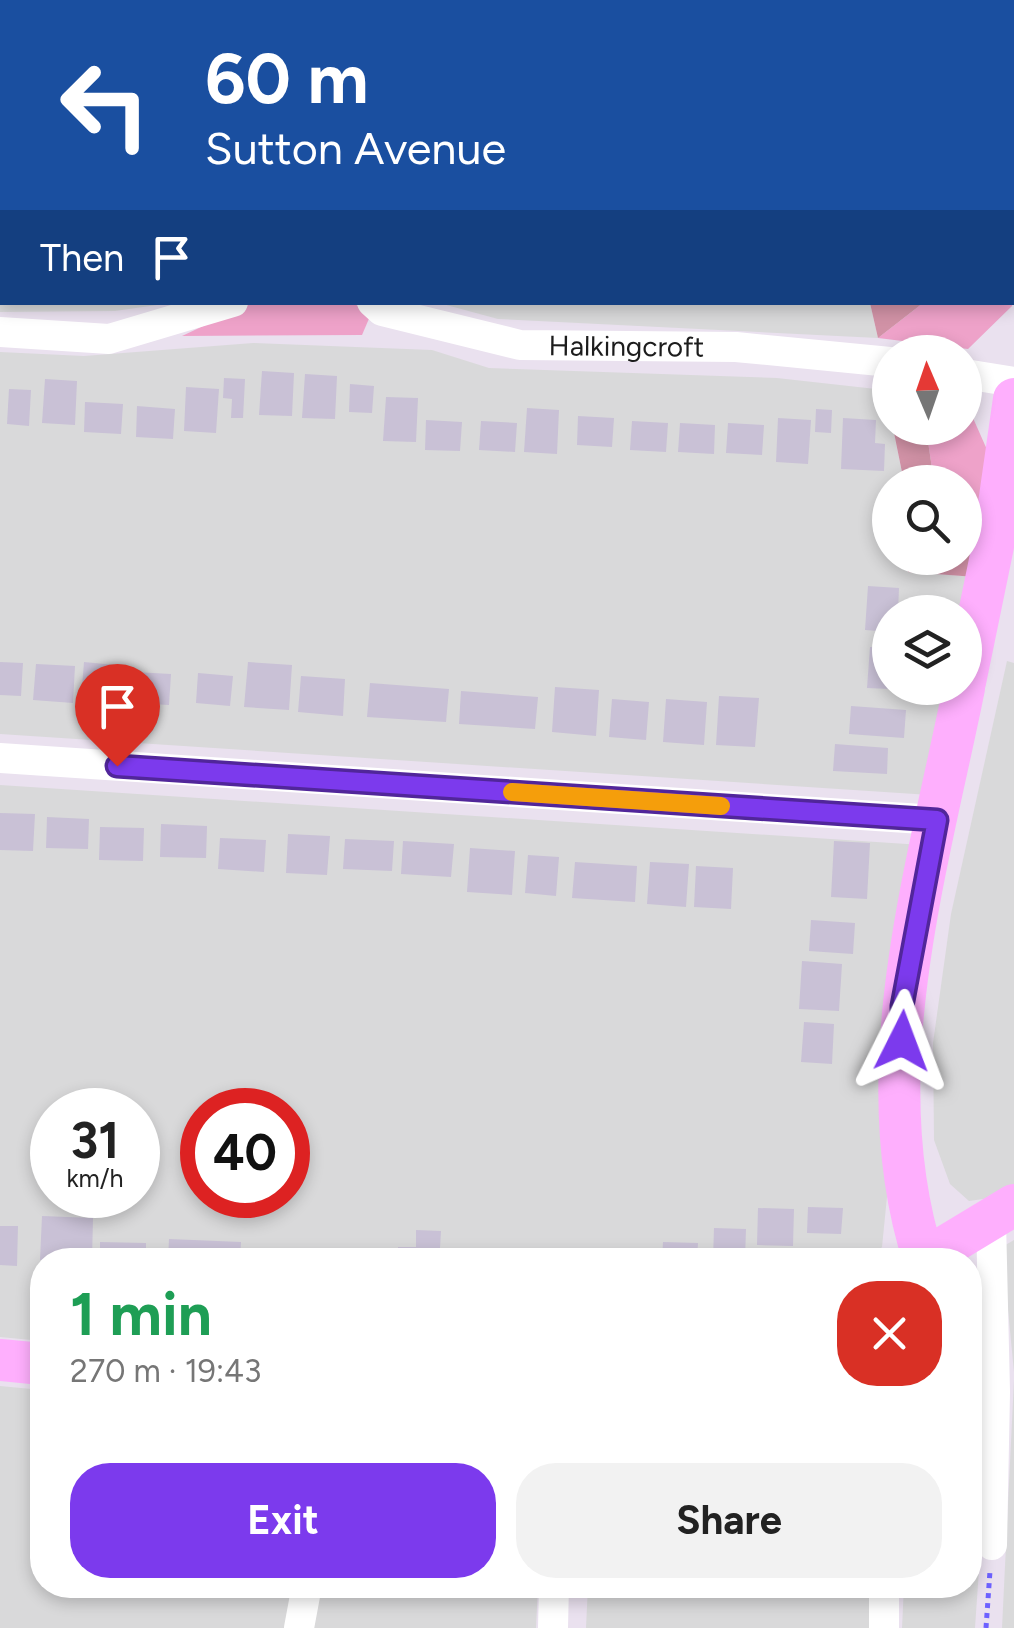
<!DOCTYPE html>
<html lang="en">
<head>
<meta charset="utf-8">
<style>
	body { margin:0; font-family:Figtree,sans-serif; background:#f2f2f2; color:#222; height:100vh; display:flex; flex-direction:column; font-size:38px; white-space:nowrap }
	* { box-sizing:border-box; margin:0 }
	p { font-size:32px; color:#767676 }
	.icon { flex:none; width:55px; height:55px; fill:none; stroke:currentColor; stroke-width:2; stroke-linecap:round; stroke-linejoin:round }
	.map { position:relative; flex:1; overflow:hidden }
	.drawer { position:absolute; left:30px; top:1248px; width:952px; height:350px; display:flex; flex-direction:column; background:#fff; border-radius:40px; box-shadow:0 5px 15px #0003 }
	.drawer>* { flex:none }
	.guide { position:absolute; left:0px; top:0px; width:1015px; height:305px; box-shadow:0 5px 15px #0003; background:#1a4fa0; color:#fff; overflow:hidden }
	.needle { width:65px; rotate:358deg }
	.buttons { position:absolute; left:872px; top:335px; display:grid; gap:20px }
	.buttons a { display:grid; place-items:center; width:110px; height:110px; border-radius:50%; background:#fff; box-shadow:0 5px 15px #0003; font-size:50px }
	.speed { position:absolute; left:30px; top:1088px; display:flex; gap:20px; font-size:50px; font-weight:700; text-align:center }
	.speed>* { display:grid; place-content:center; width:130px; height:130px; border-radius:50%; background:#fff; box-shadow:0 5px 15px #0003; line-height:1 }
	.speed small { font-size:25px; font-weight:400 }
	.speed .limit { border:15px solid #d22; background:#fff; color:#111 }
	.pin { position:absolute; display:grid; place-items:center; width:85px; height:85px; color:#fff; margin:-102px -42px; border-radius:50% 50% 50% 0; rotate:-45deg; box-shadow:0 0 10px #0007 }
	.pin .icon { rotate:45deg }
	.me { position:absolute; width:110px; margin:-55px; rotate:3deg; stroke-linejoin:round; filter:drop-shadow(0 0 8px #0008) }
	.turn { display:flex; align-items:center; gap:35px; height:210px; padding:0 40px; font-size:45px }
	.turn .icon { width:130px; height:130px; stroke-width:2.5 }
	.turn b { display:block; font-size:70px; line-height:85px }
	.then { display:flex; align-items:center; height:95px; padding:0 40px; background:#0003; gap:20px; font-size:38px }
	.round { display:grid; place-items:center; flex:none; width:105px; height:105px; border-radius:40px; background:#f2f2f2 }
	.headline { display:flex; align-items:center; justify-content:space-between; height:170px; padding:0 40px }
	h1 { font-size:60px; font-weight:700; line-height:75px; color:#1e9e55 }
	.button { display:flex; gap:20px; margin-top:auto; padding:20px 40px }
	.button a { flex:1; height:115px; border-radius:40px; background:#7c3aed; color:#fff; font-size:40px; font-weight:700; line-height:115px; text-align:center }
	.button a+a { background:#f2f2f2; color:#222 }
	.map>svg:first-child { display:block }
	.residential { fill:#d9d9da; fill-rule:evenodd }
	.grass { fill:#eea2c9 }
	.forest { fill:#d192a6 }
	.building { fill:#c9c1d6 }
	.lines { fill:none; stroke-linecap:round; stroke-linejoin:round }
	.path { stroke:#6d61ff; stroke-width:5; stroke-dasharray:5 5; stroke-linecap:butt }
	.street { stroke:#fff; stroke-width:30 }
	.secondary { stroke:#feaffd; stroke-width:42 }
	.route-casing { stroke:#51269a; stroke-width:25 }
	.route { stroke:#7c3aed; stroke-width:18 }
	.slow { stroke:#f59e0b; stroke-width:18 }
	.labels { text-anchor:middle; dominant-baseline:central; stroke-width:9; stroke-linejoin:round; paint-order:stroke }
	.street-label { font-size:28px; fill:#1c1c1c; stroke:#fff }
</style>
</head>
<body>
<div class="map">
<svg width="1014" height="1628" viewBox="0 0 1014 1628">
	<rect width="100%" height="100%" fill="#eae1ef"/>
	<!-- residential -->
	<g class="residential">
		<path d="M0 0 24 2H2V302L171 303 115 311 0 312Z"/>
		<path d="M439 303H870L878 338 498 319Z"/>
		<path d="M253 343 432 350 489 368 777 378 885 390 904 482H890V558H907L908 572 976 577 965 612H890V688H953L930 795 0 734V352L84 356Z"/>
		<path d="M1007 661 1014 663V1185L990 1198 969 1201 950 1184 934 1140 933 1043 951 914Z"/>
		<path d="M0 785 922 845 882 1247 870 1260H42V1341L0 1337ZM52 1110H138V1195H52ZM202 1110H288V1195H202Z"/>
		<path d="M1014 1240V1372L1002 1247Z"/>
		<path d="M1014 1380V1628H1002Z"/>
		<path d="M0 1386 42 1390V1585H262L263 1589 538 1585 536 1628H0Z"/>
		<path d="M970 1453H987L975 1628H902L904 1585H970Z"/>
		<path d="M588 1585H888V1628H586Z"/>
	</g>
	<!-- grass -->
	<g class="grass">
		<path d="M1014 274 1012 306 968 349 878 338 923 303 1012 302Z"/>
		<path d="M252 303H353L371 314 362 335 182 336Z"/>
		<path d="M965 400 1000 479 988 551 965 547V482H934L926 428H965Z"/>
	</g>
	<!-- forest -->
	<g class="forest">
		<rect x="469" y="0" width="538" height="2"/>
		<path d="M870 303V302L923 303 878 338Z"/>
		<path d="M893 428H926L934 482H904Z"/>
		<path d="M965 547 988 551 976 577 908 572 907 558H965Z"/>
	</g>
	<!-- building -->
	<g class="building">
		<path d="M262 371 294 373 292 416 259 415Z"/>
		<path d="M305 374 337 376 335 419 302 418Z"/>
		<path d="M224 378 245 379 243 418H231L232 399 223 398Z"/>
		<path d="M45 379 77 381 75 425 42 423Z"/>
		<path d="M350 384 374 386 372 413 349 412Z"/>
		<path d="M186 387 219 389 216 433 184 431Z"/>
		<path d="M9 389 31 390 29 426 7 424Z"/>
		<path d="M386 397 418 398 416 442 383 441Z"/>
		<path d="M85 402 123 404 121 434 84 432Z"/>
		<path d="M137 406 175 409 173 439 136 437Z"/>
		<path d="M527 408 559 410 557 454 524 452Z"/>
		<path d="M816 409 832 410 831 433 815 432Z"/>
		<path d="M578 416 614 418 612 447 577 445Z"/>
		<path d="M778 418 811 420 808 464 776 462Z"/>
		<path d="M843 418 876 420 875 443 885 444 884 471 841 469Z"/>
		<path d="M426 420 462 422 460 451 425 450Z"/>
		<path d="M481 421 517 423 515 452 479 450Z"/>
		<path d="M632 421 668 423 666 452 630 450Z"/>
		<path d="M680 423 715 425 714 454 678 452Z"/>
		<path d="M728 423 764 425 762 455 726 453Z"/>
		<path d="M868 586 899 588 898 612H890V632L865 630Z"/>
		<path d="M870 647 890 648V689L867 688Z"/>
		<path d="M0 662 23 663 21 696 0 695Z"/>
		<path d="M84 662 115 665 112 702 81 699Z"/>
		<path d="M248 662 292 665 289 710 244 707Z"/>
		<path d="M36 664 75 666 73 703 33 700Z"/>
		<path d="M135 672 171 674 169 705 132 703Z"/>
		<path d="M198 673 233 676 230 706 196 703Z"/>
		<path d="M301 676 345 679 343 716 298 712Z"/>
		<path d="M370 683 449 689 446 722 367 717Z"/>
		<path d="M555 687 599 690 596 736 552 732Z"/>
		<path d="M461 691 538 697 535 729 459 724Z"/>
		<path d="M719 696 759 698 755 747 716 745Z"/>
		<path d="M612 699 649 702 646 740 609 737Z"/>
		<path d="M666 699 707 702 704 745 663 742Z"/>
		<path d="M851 706 906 710 904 738 849 734Z"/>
		<path d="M835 744 888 748 887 774 833 771Z"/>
		<path d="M0 813 35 814 33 851 0 850Z"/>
		<path d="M47 817 89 819 88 849 46 848Z"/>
		<path d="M161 824 207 826 206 858 160 857Z"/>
		<path d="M100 827 144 828 143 861 99 860Z"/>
		<path d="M288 834 330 836 327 875 286 873Z"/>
		<path d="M220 838 266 840 264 872 218 869Z"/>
		<path d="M345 839 394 841 392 871 343 869Z"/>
		<path d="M403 841 454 844 451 877 401 874Z"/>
		<path d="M834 841 870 843 867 899 831 897Z"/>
		<path d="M470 848 515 851 512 895 467 892Z"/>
		<path d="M528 855 559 857 556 896 525 893Z"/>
		<path d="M575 862 637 866 635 902 572 898Z"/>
		<path d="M650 862 689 864 686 907 647 904Z"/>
		<path d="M696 866 733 868 731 909 694 907Z"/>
		<path d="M811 920 855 923 853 954 809 951Z"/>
		<path d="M802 961 842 964 839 1011 799 1009Z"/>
		<path d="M804 1022 834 1024 832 1064 801 1062Z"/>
		<path d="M808 1207 843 1208 841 1234 807 1233Z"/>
		<path d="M758 1208 794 1209 793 1246 757 1245Z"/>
		<path d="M42 1216 93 1218 92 1260H40Z"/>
		<path d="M0 1226H18L17 1266 0 1265Z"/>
		<path d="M714 1228 746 1229 745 1260 713 1259Z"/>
		<path d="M416 1230 441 1231 440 1248H454V1260H398V1247H416Z"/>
		<path d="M169 1239 241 1242 240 1260H168Z"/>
		<path d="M100 1242 146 1243V1260H100Z"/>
		<path d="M663 1242 698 1243 697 1260H662Z"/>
	</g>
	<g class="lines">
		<!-- path -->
		<path class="path" d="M986 1628 990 1571"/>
		<!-- street -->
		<g class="street">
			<path d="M91 0 97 2"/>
			<path d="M238 2 241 0"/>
			<path id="s1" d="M372 302 382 311 520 345 736 347 890 362"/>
			<path d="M0 332 109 339 233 302"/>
			<path d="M965 374 1014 382"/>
			<path d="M0 758 937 820"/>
			<path d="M991 1220 995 1392 992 1545"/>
			<path d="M299 1628 307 1585"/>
			<path d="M553 1628 554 1585"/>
			<path d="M884 1628V1585"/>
		</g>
		<!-- secondary -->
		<g class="secondary">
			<path d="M965 682 993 546 1014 399"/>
			<path d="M923 1260 1014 1205"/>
			<path d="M924 1260C864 1075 927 871 964 688"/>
			<path d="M0 1360 42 1364"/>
		</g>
	</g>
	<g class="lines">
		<!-- route casing -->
		<g class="route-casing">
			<path id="route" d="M117 766 937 820 902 1006V1041"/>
		</g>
		<!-- route -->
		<use href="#route" class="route"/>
		<!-- slow -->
		<path class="slow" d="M512 792 721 806"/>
	</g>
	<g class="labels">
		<!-- street labels -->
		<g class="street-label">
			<text stroke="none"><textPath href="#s1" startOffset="262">Halkingcroft</textPath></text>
		</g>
	</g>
</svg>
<div class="buttons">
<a><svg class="needle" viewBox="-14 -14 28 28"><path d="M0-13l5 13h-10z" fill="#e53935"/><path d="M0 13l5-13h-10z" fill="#767676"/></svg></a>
<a><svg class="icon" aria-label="search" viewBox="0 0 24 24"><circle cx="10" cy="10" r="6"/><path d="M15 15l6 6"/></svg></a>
<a><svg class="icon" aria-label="layers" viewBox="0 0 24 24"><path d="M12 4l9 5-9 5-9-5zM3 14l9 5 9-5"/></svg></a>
</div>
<div class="speed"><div>31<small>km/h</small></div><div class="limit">40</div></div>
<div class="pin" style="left:117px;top:766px;background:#d93025"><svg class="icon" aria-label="arrive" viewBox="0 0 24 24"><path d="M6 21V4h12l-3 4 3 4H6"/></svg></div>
<svg class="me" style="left:902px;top:1041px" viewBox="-20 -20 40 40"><path d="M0-17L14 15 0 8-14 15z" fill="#7c3aed" stroke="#fff" stroke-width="4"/></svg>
<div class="guide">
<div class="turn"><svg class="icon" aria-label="left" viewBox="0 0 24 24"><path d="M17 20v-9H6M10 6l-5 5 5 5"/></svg><div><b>60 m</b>Sutton Avenue</div></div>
<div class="then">Then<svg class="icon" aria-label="arrive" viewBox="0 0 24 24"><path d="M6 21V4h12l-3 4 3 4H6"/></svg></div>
</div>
<section class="drawer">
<div class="headline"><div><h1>1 min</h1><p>270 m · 19:43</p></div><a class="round" style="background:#d93025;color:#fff"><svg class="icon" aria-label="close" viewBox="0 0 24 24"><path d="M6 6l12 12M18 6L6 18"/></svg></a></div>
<div class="button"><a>Exit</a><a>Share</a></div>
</section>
</div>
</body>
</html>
